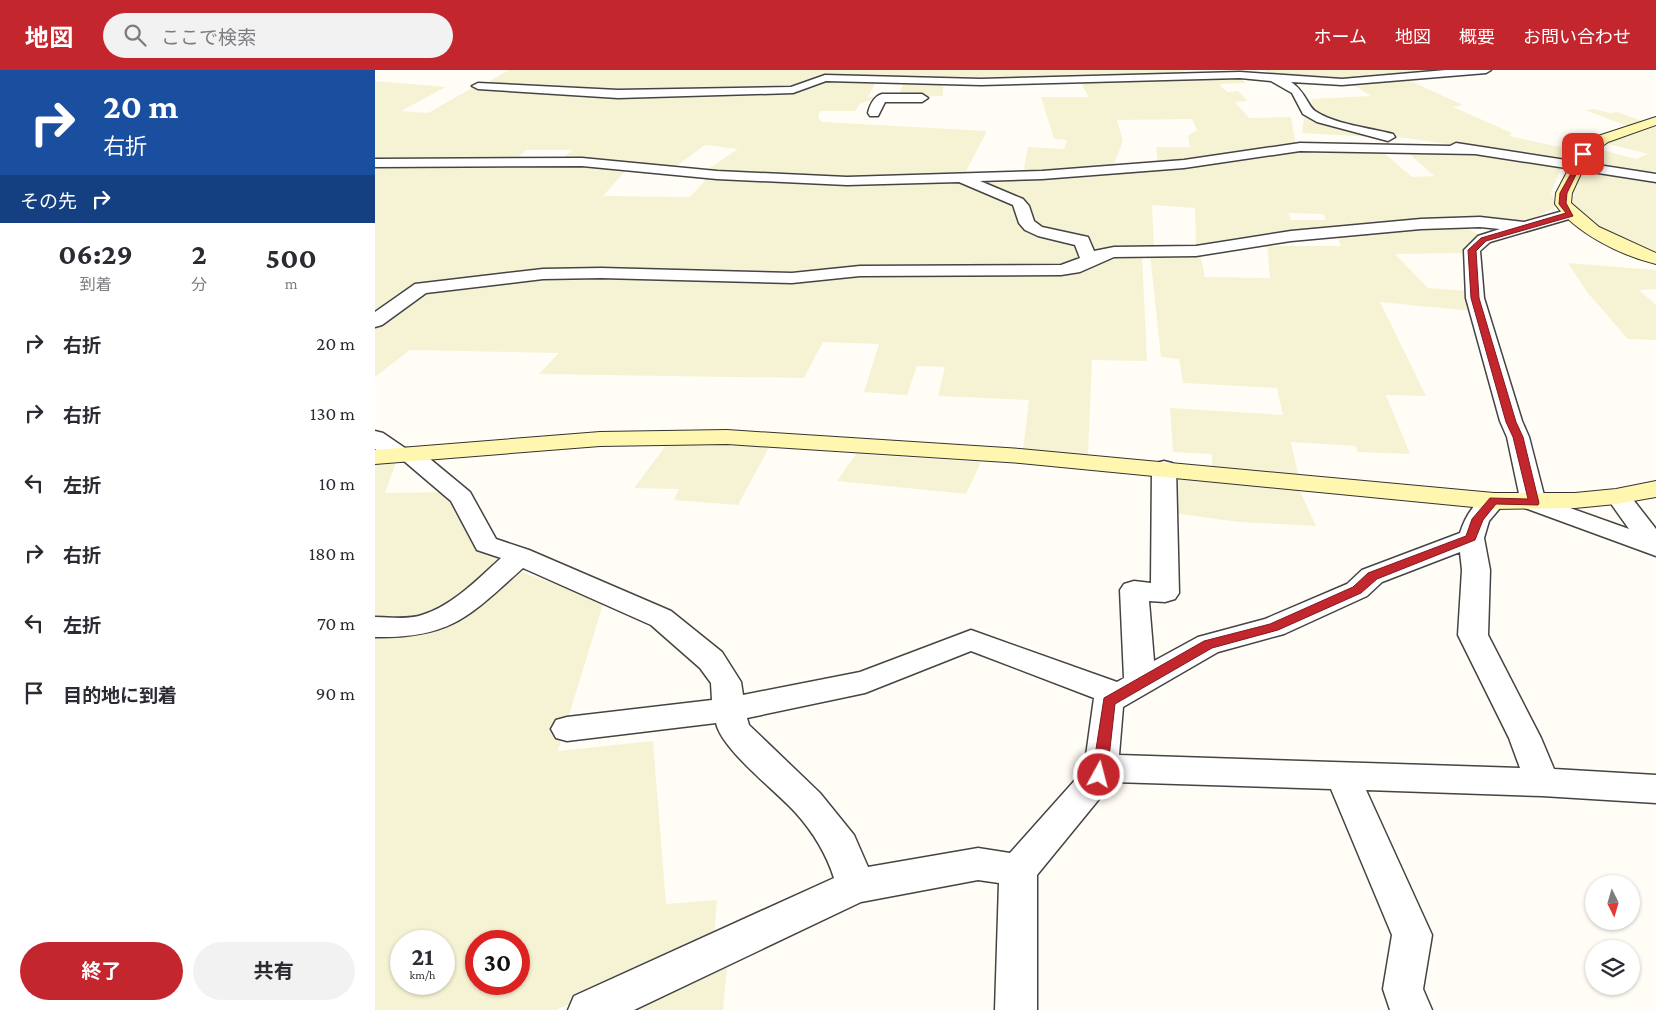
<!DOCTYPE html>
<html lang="ja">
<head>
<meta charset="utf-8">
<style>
	body { margin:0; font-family:"Crimson Pro","Noto Sans JP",serif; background:#f2f2f3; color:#2b2b33; height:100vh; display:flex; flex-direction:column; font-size:19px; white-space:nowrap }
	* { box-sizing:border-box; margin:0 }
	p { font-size:16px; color:#7c7c81 }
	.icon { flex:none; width:28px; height:28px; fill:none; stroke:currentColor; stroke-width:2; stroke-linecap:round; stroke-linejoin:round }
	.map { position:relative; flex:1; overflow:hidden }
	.panel { display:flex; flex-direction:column; background:#fff; width:375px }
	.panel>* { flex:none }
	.top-card { background:#1a4fa0; color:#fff; overflow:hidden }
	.needle { width:32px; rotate:175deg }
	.fabs { position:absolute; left:1210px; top:805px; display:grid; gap:10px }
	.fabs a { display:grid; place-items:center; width:55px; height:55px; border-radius:50%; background:#fff; box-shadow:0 1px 4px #0004; font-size:25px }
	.speed { position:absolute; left:15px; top:860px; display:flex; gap:10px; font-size:25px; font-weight:700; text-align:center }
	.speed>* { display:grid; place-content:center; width:65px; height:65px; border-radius:50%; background:#fff; box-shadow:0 1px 4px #0004; line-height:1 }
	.speed small { font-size:12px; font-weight:400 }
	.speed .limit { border:8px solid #d22; background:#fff; color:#111 }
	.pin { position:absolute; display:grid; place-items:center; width:42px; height:42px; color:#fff; margin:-21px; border-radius:10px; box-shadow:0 2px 8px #0006 }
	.me { position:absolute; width:55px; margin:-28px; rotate:7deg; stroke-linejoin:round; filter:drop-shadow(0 0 4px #0008) }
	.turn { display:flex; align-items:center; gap:18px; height:105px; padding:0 20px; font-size:22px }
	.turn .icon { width:65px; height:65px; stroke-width:2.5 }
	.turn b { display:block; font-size:35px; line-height:42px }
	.then { display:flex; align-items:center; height:48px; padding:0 20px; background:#0003; gap:10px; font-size:19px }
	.eta { display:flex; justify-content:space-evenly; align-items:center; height:85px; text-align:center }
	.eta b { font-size:30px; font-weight:700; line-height:35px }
	.cta { display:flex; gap:10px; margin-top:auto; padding:10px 20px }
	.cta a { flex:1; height:58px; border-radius:30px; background:#c4262e; color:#fff; font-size:20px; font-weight:700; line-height:58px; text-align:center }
	.cta a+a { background:#f2f2f3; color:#2b2b33 }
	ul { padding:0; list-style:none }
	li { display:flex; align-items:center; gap:15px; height:70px; padding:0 20px }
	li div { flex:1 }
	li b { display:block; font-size:19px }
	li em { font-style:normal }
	header { display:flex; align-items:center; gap:30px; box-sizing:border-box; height:70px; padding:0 25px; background:#c4262e; color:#fff }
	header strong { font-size:24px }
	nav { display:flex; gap:28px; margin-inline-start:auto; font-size:18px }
	.search { width:350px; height:45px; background:#f2f2f3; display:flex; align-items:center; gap:12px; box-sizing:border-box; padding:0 18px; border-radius:28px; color:#7c7c81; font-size:19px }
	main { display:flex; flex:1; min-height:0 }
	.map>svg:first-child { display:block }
	.farmland { fill:#f6f3d4; fill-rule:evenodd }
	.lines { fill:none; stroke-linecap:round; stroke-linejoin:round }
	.street-casing { stroke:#444; stroke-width:3 }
	.secondary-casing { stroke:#333; stroke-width:2 }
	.street { fill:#fff; fill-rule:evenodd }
	.secondary { fill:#fff6b0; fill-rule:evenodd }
	.route { fill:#c4262e; stroke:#7f191e }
</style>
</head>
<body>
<header>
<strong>地図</strong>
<div class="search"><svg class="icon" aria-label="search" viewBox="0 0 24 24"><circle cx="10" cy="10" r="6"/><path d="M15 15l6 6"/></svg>ここで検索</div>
<nav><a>ホーム</a><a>地図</a><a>概要</a><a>お問い合わせ</a></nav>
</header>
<main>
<section class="panel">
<div class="top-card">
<div class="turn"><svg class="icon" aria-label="right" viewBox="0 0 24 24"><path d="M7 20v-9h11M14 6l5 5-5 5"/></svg><div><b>20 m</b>右折</div></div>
<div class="then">その先<svg class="icon" aria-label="right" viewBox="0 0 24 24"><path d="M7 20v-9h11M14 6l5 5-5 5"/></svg></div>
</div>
<div class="eta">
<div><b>06:29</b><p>到着</p></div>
<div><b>2</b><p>分</p></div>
<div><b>500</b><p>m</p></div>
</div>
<ul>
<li><svg class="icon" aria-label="right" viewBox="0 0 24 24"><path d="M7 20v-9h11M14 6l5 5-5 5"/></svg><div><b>右折</b></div><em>20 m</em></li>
<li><svg class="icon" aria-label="right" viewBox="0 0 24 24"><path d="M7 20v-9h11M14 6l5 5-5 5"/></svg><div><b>右折</b></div><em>130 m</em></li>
<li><svg class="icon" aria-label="left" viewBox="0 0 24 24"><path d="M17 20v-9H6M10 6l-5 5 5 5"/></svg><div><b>左折</b></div><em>10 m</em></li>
<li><svg class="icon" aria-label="right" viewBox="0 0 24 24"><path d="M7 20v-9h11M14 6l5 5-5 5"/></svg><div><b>右折</b></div><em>180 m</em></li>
<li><svg class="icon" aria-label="left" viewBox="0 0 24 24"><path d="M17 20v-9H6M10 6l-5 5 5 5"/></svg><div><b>左折</b></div><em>70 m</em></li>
<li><svg class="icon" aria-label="arrive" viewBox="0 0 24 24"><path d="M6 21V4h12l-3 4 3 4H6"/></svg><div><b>目的地に到着</b></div><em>90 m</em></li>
</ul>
<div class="cta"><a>終了</a><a>共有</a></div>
</section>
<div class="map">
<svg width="1281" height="940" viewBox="0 0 1281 940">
	<rect width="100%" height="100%" fill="#fffdf5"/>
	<!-- farmland -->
	<g class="farmland">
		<path d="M134 0H811L803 5 787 6 784 3 774 4 775 7 658 10 450 7 440 8 423 18 276 21 106 16Z"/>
		<path d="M888 0H1091L964 10 901 6Z"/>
		<path d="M866 8 871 13 844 14 852 22 863 21 873 31 860 32 874 48 916 47 921 76 783 94 781 77H815L813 66 822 60 817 49 742 50 748 71 738 97 648 103 653 77 689 79 692 70 679 69 666 27H714L705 11Z"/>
		<path d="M1029 8 1088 35 1078 37 1137 63 1134 66 1199 80 1196 92 1010 65 977 57 939 42 936 29 996 26 974 12Z"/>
		<path d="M448 10H502L493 27H503L485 34 480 41H445L443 48 447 52 612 61 588 107 471 110 327 103 363 79 330 75 296 100 186 89 198 80H151L140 90 0 92V11L71 17 26 41 53 43 97 18 147 21 412 23 431 19Z"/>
		<path d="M529 12 568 13V26L523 27Z"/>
		<path d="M1220 39 1234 43 1243 42 1267 51 1252 56 1210 40Z"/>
		<path d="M929 47H937L950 54 1000 67 927 63Z"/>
		<path d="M1281 55V101L1257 103 1212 95 1217 82 1223 79 1261 89 1273 84 1230 73Z"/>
		<path d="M953 78 957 82 1007 81 1037 107 1059 106 1031 81 1096 82 1187 95 1176 123 1182 136 1149 154 1126 152 821 178 820 138 777 135 779 178 717 184 658 153 651 132 594 110ZM913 143 948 144 951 150H916Z"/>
		<path d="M192 93 252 99 228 126 315 127 333 107 581 111 640 134 648 156 704 172 708 188 693 198 439 204 201 200 45 216 0 247V95Z"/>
		<path d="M1223 100 1281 110V185L1233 164 1197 135 1199 122 1207 101Z"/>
		<path d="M1089 155 1106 167 1090 183 1020 184 1053 218 1093 221 1097 241 1005 232 1051 326 1011 325 1035 384 983 382 980 376 916 372 923 404 837 398V384L798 382 795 338 908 345 902 318 808 313 804 289 786 287 775 184H825L830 207 895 208 892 176H966L961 164Z"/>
		<path d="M767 184 772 291 717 290 713 385 648 379 654 330 563 326 570 297 542 296 532 325 489 322 504 274 448 272 429 308 164 304 184 283 35 280 0 307V257L52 220 163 206 676 203 722 189Z"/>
		<path d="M1193 193 1281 200V219L1264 220 1281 235V270L1253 269 1212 222Z"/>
		<path d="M292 374 395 376 363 435 299 430 304 419 259 418Z"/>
		<path d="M481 384 606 392 591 424 462 411Z"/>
		<path d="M21 392 10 423 72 422 100 477 123 486V496L72 543 0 553V394Z"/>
		<path d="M795 406 924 419 941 456 864 452 797 443Z"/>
		<path d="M138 499 229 531 183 681 278 671 291 834 342 830 339 868 181 940H0V561L50 560ZM26 871H69V914H26ZM101 871H144V914H101Z"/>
		<path d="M352 897 348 940H259Z"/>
	</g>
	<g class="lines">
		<!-- street casing -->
		<g class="street-casing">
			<g id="street">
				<path d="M1071 0H1116L1111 3 967 15 916 12C930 21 933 36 940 41 959 54 995 58 1018 64L1020 67 1013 71 942 52 928 44 917 23 896 11 865 8 606 15 451 11 418 23 243 28 103 19 97 16 103 13 243 20 416 17 450 5 606 9 865 2 967 9Z"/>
				<path d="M507 24H547L553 28 547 32H510L503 46H495L493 43C495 35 498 27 507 24Z"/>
				<path d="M925 73 1075 76 1081 73 1281 104V112L1100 84 925 81 809 98 667 109 605 111 648 129 654 136 659 151 667 157 713 167 719 181 739 177 821 176 916 161 1046 149 1105 147 1149 152 1195 139 1201 141 1203 144 1201 147 1115 172 1105 181 1109 228 1147 351 1154 367 1170 429 1254 459 1232 428 1235 423 1244 421 1253 423 1281 459V486L1150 438 1146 433 1132 367 1125 351 1091 228 1089 180 1103 166 1125 159 1105 157 1046 159 916 171 821 186 739 187 705 202 686 205 485 206 417 213 226 208 168 209 51 223 7 255 0 257V242L40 214 168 199 226 198 417 203 485 196 686 195 705 188 700 175 663 166 650 160 644 153 638 135 584 112 472 115 342 109 207 96 0 97V89L207 88 342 101 472 107 667 101 809 90Z"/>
				<path d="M0 361 8 363 30 378 43 379 95 422 121 469 154 480 296 541 347 582 366 612 368 625 485 602 596 560 742 612 749 608 745 520 749 514 759 511 776 513 777 398 781 393 789 391 797 393 801 398 804 523 800 529 790 532 774 531 779 591 823 567 890 549 972 514 987 500 1085 463C1091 444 1105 420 1128 426L1131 431 1114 451 1109 468 1115 500 1113 565 1166 668 1179 699 1281 705V733L1167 726 991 720 1057 865 1048 919 1057 940H1015L1008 919 1017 865 956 719 738 712 662 805V940H620L624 813 603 810 486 832 259 940H193L199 926 459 808C451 783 438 762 420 742 400 720 347 680 341 653L192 671 181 668 176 659 181 650 192 647 337 630 336 613 325 598 276 555 148 498C94 546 77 568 0 567V547C15 547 32 550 47 545 77 536 103 509 126 488L102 480 76 431 29 391 16 390 0 379ZM1085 482 1087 500 1083 565 1134 668 1145 698 744 685 748 637 843 582 909 564 992 526 1007 512ZM596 581 719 628 709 700 635 783 603 778 493 797 479 765 445 723 374 655 372 648 490 623Z"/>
			</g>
		</g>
		<!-- secondary casing -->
		<g class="secondary-casing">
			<g id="secondary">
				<path d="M1281 47V55L1233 72 1214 86 1197 123 1196 133 1224 157 1281 183V194C1247 186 1200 163 1180 134L1181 123 1203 81 1223 66Z"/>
				<path d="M352 360 645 379 1119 423H1200L1241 419 1281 411V427L1241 434 1200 438 1119 439 645 393 352 374 225 376 0 394V380L225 362Z"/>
			</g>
		</g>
		<!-- street -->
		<use href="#street" class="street"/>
		<!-- secondary -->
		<use href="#secondary" class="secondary"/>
	</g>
	<!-- route -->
	<path class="route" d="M1208 82 1211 84 1192 123 1191 133 1198 146 1111 171 1101 181 1104 228 1141 352 1148 367 1164 433 1163 435 1121 434 1108 450 1100 470 1002 509 986 523 903 560 837 578 740 634 732 705 730 710H719L717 705 729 628 829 571 895 554 978 517 993 503 1091 466 1097 449 1115 428 1153 429 1138 367 1131 352 1096 228 1093 180 1106 168 1191 143 1184 134 1185 123Z"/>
</svg>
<div class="fabs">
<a><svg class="needle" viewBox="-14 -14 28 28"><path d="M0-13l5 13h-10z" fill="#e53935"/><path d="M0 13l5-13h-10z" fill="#7c7c81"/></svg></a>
<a><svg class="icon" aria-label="layers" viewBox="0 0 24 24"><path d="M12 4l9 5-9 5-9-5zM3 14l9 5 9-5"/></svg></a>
</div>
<div class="speed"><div>21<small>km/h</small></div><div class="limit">30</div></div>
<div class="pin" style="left:1208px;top:84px;background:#d93025"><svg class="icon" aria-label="arrive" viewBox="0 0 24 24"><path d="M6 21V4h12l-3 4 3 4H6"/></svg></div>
<svg class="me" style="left:724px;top:705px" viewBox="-20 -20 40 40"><circle r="17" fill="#c4262e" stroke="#fff" stroke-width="3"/><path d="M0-11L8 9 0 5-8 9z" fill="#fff"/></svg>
</div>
</main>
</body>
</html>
